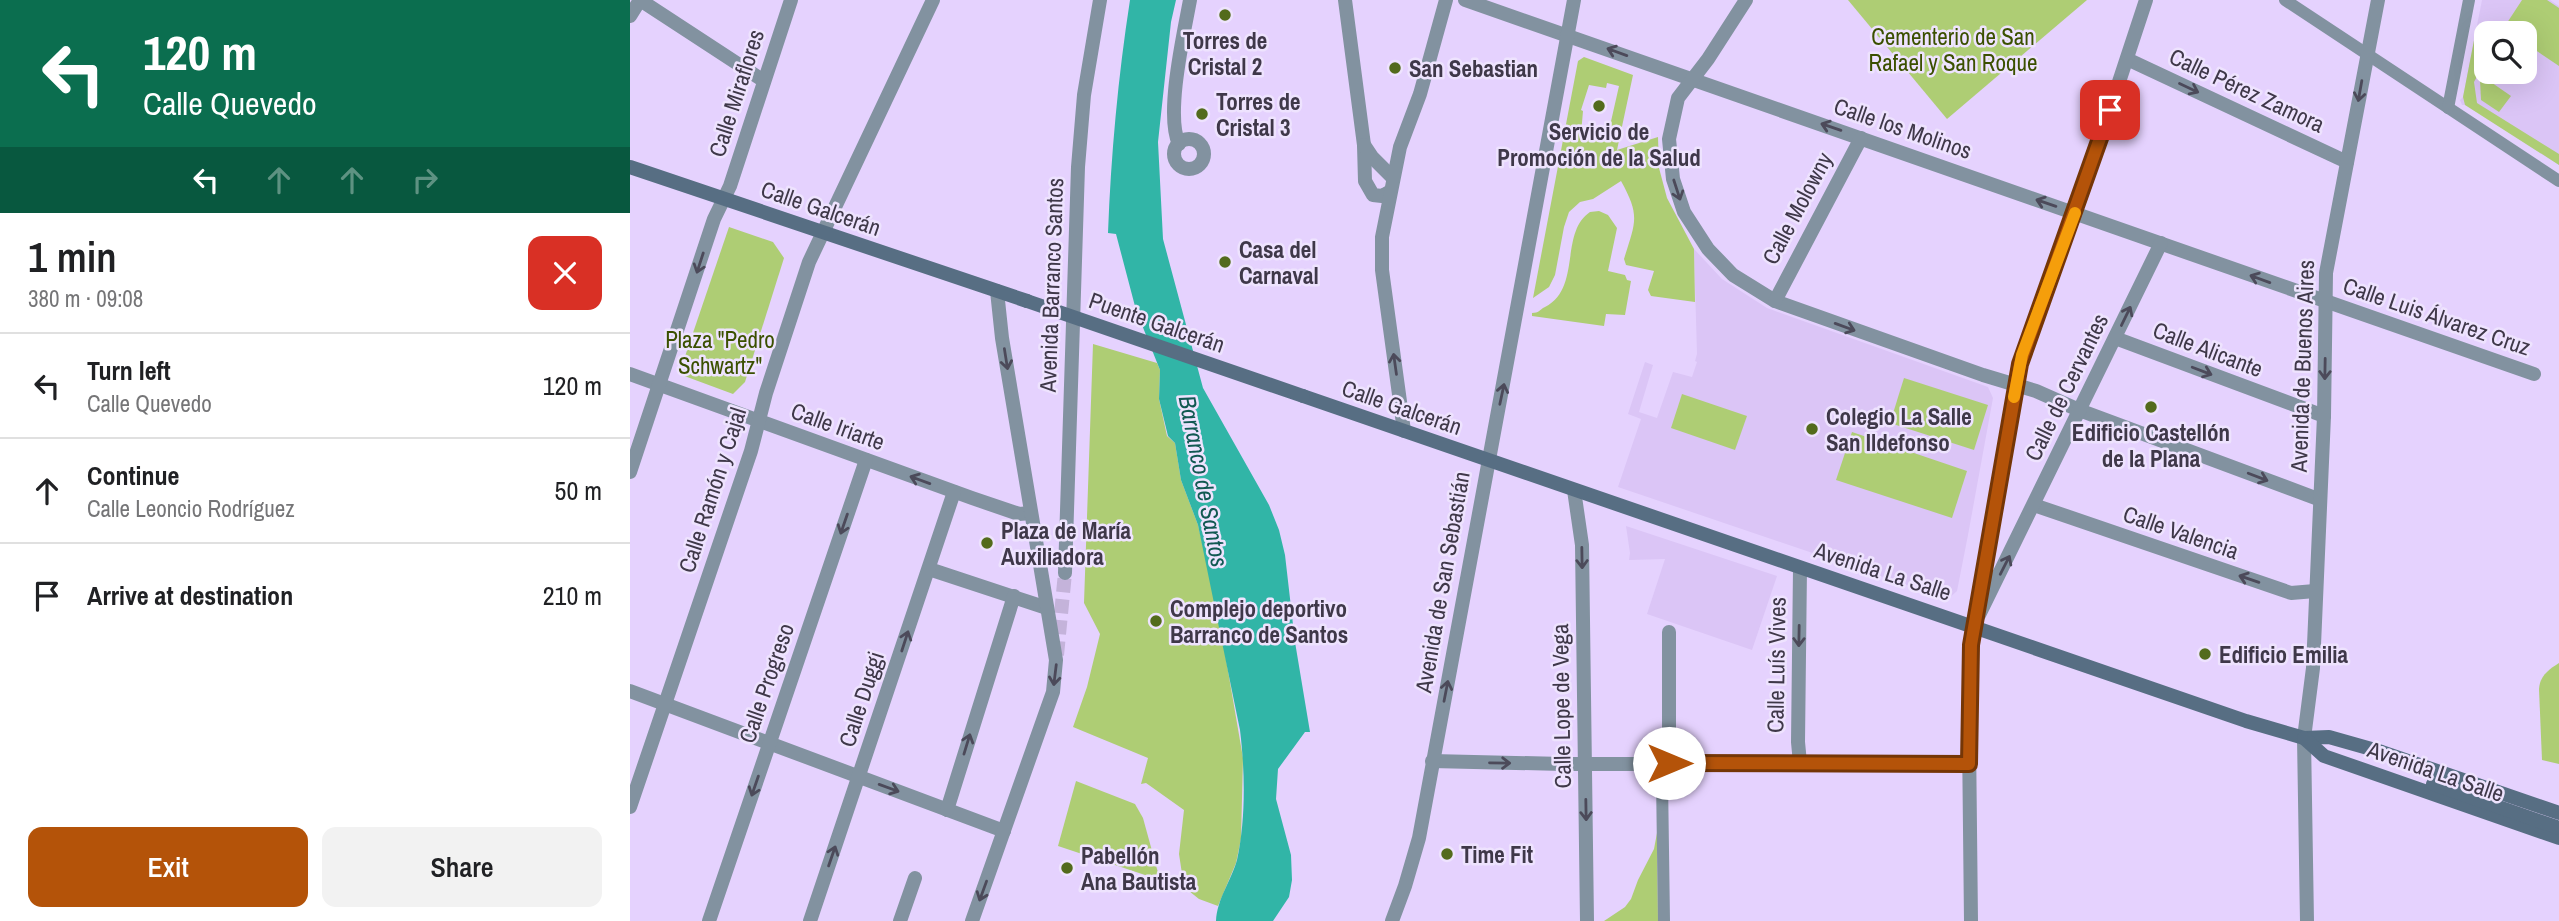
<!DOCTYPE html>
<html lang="en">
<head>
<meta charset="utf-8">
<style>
	body { margin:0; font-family:"Archivo Narrow",sans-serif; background:#f2f2f2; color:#202124; height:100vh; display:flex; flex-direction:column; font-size:26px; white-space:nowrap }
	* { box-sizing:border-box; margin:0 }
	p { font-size:23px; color:#757577 }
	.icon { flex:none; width:38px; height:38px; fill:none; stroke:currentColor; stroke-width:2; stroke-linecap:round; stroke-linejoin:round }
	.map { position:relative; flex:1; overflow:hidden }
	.sheet { display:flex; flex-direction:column; background:#fff; width:630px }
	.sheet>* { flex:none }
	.hud { background:#0b6e4f; color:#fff; overflow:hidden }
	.fabs { position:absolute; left:1844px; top:21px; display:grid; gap:14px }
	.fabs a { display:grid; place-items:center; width:63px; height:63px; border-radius:14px; background:#fff; box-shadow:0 7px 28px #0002; font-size:35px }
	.pin { position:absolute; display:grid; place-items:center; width:60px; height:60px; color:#fff; margin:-30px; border-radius:14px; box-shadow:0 4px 10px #0006 }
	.me { position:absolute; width:77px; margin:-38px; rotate:90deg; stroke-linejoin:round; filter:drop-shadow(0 0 5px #0008) }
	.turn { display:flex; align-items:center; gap:24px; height:147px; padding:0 28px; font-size:32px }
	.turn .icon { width:91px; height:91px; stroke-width:2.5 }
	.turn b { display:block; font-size:49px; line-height:60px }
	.lanes { display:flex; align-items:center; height:66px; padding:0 28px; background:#0003; justify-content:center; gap:35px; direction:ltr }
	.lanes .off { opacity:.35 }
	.round { display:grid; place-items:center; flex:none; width:74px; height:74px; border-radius:14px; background:#f2f2f2 }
	.head { display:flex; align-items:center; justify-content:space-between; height:119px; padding:0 28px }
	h1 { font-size:42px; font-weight:600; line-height:52px }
	.button { display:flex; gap:14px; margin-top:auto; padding:14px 28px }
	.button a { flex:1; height:80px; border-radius:14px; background:#b45309; color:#fff; font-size:28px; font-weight:600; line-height:80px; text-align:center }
	.button a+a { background:#f2f2f2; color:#202124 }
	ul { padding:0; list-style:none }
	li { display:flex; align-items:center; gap:21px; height:105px; padding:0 28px; border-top:2px solid #e0e0e0 }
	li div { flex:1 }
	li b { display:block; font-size:26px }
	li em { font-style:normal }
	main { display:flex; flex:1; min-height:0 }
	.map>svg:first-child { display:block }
	.built { fill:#dbc5f6; fill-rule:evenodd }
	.green { fill:#aecd74; fill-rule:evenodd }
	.water { fill:#31b5a7 }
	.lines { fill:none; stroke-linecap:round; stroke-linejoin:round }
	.minor-tunnel { stroke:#c4b3da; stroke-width:14; stroke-dasharray:14 7; stroke-linecap:butt }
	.pedestrian { stroke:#8292a0; stroke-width:12 }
	.minor { stroke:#8292a0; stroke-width:14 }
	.tertiary { stroke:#8292a0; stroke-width:14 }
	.secondary { stroke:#576e83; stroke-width:14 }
	.secondary-bridge { stroke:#576e83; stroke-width:14 }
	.oneway { stroke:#4c4a5a }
	.route-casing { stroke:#753606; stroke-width:18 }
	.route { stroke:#b45309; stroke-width:12 }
	.slow { stroke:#f59e0b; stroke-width:12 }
	.poi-dot { fill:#536b1c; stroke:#eee3fe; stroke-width:2.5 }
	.labels { text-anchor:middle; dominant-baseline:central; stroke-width:5; stroke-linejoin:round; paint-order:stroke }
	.park-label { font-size:23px; fill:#3b5000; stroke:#eee3fe }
	.poi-label { font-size:23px; font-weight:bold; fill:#3f3849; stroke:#eee3fe; text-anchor:start }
	.street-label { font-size:23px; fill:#3f3849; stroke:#eee3fe }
	.water-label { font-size:24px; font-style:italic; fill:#115952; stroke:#eee3fe }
</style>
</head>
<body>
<main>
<section class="sheet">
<div class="hud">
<div class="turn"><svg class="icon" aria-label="left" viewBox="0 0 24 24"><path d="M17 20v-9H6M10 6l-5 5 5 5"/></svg><div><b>120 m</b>Calle Quevedo</div></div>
<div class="lanes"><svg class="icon" aria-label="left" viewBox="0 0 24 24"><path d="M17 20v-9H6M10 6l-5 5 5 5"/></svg><svg class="icon off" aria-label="ahead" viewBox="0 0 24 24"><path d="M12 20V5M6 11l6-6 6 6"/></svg><svg class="icon off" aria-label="ahead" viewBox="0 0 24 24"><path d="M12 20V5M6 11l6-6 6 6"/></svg><svg class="icon off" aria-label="right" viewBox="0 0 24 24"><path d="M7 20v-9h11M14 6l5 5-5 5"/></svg></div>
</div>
<div class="head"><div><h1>1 min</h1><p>380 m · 09:08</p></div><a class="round" style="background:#d93025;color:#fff"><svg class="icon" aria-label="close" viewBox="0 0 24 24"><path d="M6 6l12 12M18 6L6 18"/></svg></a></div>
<ul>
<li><svg class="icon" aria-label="left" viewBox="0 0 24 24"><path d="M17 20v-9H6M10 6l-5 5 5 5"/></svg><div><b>Turn left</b><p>Calle Quevedo</p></div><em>120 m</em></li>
<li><svg class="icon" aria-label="ahead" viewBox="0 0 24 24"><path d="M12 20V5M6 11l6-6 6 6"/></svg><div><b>Continue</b><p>Calle Leoncio Rodríguez</p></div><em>50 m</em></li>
<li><svg class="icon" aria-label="arrive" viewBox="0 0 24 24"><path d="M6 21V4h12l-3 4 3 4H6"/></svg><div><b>Arrive at destination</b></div><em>210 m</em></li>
</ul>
<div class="button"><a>Exit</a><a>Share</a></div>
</section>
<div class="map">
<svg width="1929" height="921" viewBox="0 0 1929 921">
	<rect width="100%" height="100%" fill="#e5d2fe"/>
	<!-- built -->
	<g class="built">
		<path d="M1852 0H1920L1929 6V165L1836 105H1832L1830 100 1833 97ZM1857 33H1895V72H1857Z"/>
		<path d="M1064 249 1092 279 1137 308 1358 387 1363 398 1338 535 1327 591 1318 599 988 487 1011 419 998 414 1015 362 1023 365 1009 412 1027 418 1043 372 1062 377 1067 362 1065 361 1067 354Z"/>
		<path d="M996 526 1147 576 1122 650 1017 614 1035 559 999 560 1000 553Z"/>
	</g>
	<!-- green -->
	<g class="green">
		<path d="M1218 0H1457L1317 119Z"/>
		<path d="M1892 0H1917L1929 8V66L1895 43V33H1880L1873 29Z"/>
		<path d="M1846 30 1857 36V58L1844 82 1847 103 1929 154V165L1835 105 1833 97Z"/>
		<path d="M954 57 1003 75 987 150 1028 137 1029 168 1037 198 1064 249 1065 302 1021 296 1018 290 1024 271 996 265 994 259C1005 222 1011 217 991 181L963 199 950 202 939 212 934 227 925 275 919 287 903 298 948 61ZM977 83 989 86 977 139 951 134 953 111 951 110 959 85 976 88Z"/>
		<path d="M1855 78 1881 96 1869 112 1851 100 1850 80Z"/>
		<path d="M969 211 978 215 987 228 978 271 995 275 997 280 1001 281 995 315 976 314 974 326 902 316V313C909 313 909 310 915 307 952 288 929 233 960 212Z"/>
		<path d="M99 227 143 242 154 258 115 382 103 394 49 374Z"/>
		<path d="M463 344 527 363 530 370 529 399 537 436 545 443 551 480 568 525 587 607 613 758 611 839 606 863 588 906 569 899 554 887 549 854 554 810 516 783 511 784 518 758 443 727 457 687 470 634 454 603Z"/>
		<path d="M1274 378 1358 405 1344 450 1260 423Z"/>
		<path d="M1052 394 1117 416 1105 450 1041 428Z"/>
		<path d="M1222 432 1337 471 1322 518 1206 480Z"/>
		<path d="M1929 663V764L1912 760 1909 689C1910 676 1918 670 1929 663Z"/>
		<path d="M446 781 505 804 513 818 530 880 428 846Z"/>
		<path d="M1027 833 1028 921H974L995 907 1001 899 1008 880 1024 849Z"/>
	</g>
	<!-- water -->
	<path class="water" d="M500 0H546L541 22 528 142 533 239 573 388 639 505 649 530 655 555 665 642 680 732H675L648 769 646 799 661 855 662 880 659 897 643 921H586C587 899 601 881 607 860 616 819 615 771 610 730L568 525 551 480 545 443 538 436 529 399 530 370 506 310 486 234 478 233C481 155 488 77 500 0Z"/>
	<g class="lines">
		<!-- minor-tunnel -->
		<path class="minor-tunnel" d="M427 655 435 573"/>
		<!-- pedestrian -->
		<g class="pedestrian">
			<path d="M1655 0 1929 181"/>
			<path d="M1818 108 1839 0"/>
			<path d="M1032 779 1034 921"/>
		</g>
		<!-- minor -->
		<g class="minor">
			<path d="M715 0 734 145 735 181 743 195 752 196 759 192"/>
			<path d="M835 0 1904 374"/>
			<path d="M1116 0 1078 59 1048 98 1039 139 1043 179 1054 212 1078 249 1103 275 1145 301 1353 375 1406 391 1449 410 1688 499"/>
			<path d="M0 16 10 0 134 81"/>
			<path d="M1497 59 1717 162"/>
			<circle cx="559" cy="154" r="15"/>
			<path d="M549 144C535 115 554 33 560 0"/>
			<path d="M734 145 742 157 763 178"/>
			<path d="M1145 301 1231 138"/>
			<path d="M1485 338 1694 416"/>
			<path d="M0 374 342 498 389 514 401 513"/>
			<path d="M774 431 752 270V237L770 147 790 94 816 0"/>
			<path d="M0 472 84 219 100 186 161 0"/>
			<path d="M944 490 952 545 957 921"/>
			<path d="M1404 505 1661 593 1685 591"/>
			<path d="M299 569 417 608"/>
			<path d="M435 573 448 167 454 95 470 0"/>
			<path d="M1349 615 1531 243"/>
			<path d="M1039 632V763"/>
			<path d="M0 691 374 831"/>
			<path d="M802 761 933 764H1339"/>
			<path d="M1170 763 1168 742 1170 568"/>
			<path d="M0 807 121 451 136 393 179 262 303 0"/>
			<path d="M317 810 384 596"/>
			<path d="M79 921 236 460"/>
			<path d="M180 921 324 492"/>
			<path d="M270 921 285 878"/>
			<path d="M342 921 418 706 423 692 426 660 372 338 367 291"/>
			<path d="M1341 921 1339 737 1341 645 1390 364 1455 185 1516 0"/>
			<path d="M1677 921 1674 738 1683 668 1694 416 1696 273 1748 0"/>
		</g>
		<!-- tertiary -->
		<path class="tertiary" d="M762 921 775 886 789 838 944 0"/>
		<!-- secondary -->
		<g class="secondary">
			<path d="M0 167 397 301"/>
			<path d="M673 396 1616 721 1674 738 1699 737 1752 752 1929 813"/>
			<path d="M1674 738 1694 756 1929 838"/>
			<path d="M1803 784 1929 828"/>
		</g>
		<!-- secondary-bridge -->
		<path class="secondary-bridge" d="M397 301 673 396"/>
	</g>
	<!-- one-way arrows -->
	<defs><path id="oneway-shaft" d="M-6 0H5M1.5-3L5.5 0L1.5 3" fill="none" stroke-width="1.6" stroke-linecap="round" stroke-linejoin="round" transform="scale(1.75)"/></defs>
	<g class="oneway">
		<use href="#oneway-shaft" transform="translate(987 52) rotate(-160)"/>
		<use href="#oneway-shaft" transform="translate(1559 88) rotate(25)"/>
		<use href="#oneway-shaft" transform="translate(1730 91) rotate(100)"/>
		<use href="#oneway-shaft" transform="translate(1201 127) rotate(-161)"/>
		<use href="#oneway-shaft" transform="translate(1047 190) rotate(72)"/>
		<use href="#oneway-shaft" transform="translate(1416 203) rotate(-161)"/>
		<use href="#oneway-shaft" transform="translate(70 263) rotate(108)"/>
		<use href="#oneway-shaft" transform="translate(1630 279) rotate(-160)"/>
		<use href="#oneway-shaft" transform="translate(1496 316) rotate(-64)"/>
		<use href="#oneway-shaft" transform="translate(1215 327) rotate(20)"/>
		<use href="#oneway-shaft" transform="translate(376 359) rotate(81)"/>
		<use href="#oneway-shaft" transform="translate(765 364) rotate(-98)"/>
		<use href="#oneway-shaft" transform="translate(1695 369) rotate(91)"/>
		<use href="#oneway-shaft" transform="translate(1572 371) rotate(21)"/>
		<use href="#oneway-shaft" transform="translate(872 394) rotate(-78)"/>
		<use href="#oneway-shaft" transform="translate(1628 477) rotate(21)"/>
		<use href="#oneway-shaft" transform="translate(290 480) rotate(-160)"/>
		<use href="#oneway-shaft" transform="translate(214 524) rotate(109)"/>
		<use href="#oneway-shaft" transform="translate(952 558) rotate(89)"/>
		<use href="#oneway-shaft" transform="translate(1375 565) rotate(-63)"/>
		<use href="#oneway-shaft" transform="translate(1619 579) rotate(-161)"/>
		<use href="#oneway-shaft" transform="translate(1169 636) rotate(91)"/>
		<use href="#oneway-shaft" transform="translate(275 641) rotate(-72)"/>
		<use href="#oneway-shaft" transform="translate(425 675) rotate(97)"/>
		<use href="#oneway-shaft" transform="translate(816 691) rotate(-79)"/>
		<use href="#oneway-shaft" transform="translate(337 744) rotate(-73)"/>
		<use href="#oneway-shaft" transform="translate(870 763) rotate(1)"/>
		<use href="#oneway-shaft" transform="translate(125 786) rotate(109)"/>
		<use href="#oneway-shaft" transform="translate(259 788) rotate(20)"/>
		<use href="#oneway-shaft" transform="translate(956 810) rotate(89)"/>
		<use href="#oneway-shaft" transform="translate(202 856) rotate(-71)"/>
		<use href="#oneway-shaft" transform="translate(353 891) rotate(110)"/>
	</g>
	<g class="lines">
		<!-- route casing -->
		<g class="route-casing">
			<path id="route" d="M1039 763 1339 764 1341 645 1390 364 1480 110"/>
		</g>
		<!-- route -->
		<use href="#route" class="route"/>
		<!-- slow -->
		<path class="slow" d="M1384 397 1392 355 1445 213"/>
	</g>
	<!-- markers -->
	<g class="poi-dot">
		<circle cx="595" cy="15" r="7"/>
		<circle cx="765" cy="68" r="7"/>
		<circle cx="969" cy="106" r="7"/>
		<circle cx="572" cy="114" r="7"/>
		<circle cx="595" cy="262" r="7"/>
		<circle cx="1521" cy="407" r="7"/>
		<circle cx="1182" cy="429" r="7"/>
		<circle cx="357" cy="543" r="7"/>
		<circle cx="526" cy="621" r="7"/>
		<circle cx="1575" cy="654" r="7"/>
		<circle cx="817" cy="854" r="7"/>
		<circle cx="437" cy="868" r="7"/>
	</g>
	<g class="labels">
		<!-- park labels -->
		<g class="park-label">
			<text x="1323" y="36">Cementerio de San<tspan x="1323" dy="26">Rafael y San Roque</tspan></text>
			<text x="90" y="339">Plaza "Pedro<tspan x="90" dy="26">Schwartz"</tspan></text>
		</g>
		<!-- poi labels -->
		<g class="poi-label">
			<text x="595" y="40" text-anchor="middle">Torres de<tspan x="595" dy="26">Cristal 2</tspan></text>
			<text x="779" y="68">San Sebastian</text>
			<text x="586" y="101">Torres de<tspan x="586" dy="26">Cristal 3</tspan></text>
			<text x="969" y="131" text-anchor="middle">Servicio de<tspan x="969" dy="26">Promoción de la Salud</tspan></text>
			<text x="609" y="249">Casa del<tspan x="609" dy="26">Carnaval</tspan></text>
			<text x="1196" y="416">Colegio La Salle<tspan x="1196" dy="26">San Ildefonso</tspan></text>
			<text x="1521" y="432" text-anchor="middle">Edificio Castellón<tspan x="1521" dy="26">de la Plana</tspan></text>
			<text x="371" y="530">Plaza de María<tspan x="371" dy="26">Auxiliadora</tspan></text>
			<text x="540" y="608">Complejo deportivo<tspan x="540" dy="26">Barranco de Santos</tspan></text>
			<text x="1589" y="654">Edificio Emilia</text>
			<text x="831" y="854">Time Fit</text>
			<text x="451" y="855">Pabellón<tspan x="451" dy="26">Ana Bautista</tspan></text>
		</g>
		<!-- street labels -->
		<g class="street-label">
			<text transform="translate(1617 90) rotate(25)">Calle Pérez Zamora</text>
			<text transform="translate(106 93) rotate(-72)">Calle Miraflores</text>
			<text transform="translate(1273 128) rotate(19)">Calle los Molinos</text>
			<text transform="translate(191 208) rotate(19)">Calle Galcerán</text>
			<text transform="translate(1167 208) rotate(-62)">Calle Molowny</text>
			<text transform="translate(421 285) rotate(-88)">Avenida Barranco Santos</text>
			<text transform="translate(1807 316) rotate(19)">Calle Luis Álvarez Cruz</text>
			<text transform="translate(527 322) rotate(19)">Puente Galcerán</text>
			<text transform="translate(1578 349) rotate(21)">Calle Alicante</text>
			<text transform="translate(1672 366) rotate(-88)">Avenida de Buenos Aires</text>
			<text transform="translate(1436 387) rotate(-64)">Calle de Cervantes</text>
			<text transform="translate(772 407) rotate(19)">Calle Galcerán</text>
			<text transform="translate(208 426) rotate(20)">Calle Iriarte</text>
			<text transform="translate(82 490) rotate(-72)">Calle Ramón y Cajal</text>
			<text transform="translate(1551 532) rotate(19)">Calle Valencia</text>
			<text transform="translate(1253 571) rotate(18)">Avenida La Salle</text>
			<text transform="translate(812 582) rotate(-80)">Avenida de San Sebastián</text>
			<text transform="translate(1146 665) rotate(-89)">Calle Luís Vives</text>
			<text transform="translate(136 683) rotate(-71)">Calle Progreso</text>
			<text transform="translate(231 699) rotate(-72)">Calle Duggi</text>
			<text transform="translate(931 706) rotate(-91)">Calle Lope de Vega</text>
			<text transform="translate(1806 771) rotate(19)">Avenida La Salle</text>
		</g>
		<!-- water labels -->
		<g class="water-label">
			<text transform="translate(574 481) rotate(79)">Barranco de Santos</text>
		</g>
	</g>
</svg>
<div class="fabs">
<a><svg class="icon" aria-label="search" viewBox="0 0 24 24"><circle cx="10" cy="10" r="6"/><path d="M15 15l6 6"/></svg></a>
</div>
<div class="pin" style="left:1480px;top:110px;background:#d93025"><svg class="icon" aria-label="arrive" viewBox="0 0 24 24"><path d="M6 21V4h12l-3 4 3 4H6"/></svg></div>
<svg class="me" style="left:1039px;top:763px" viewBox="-20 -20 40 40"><circle r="19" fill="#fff"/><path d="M0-13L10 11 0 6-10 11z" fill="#b45309"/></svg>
</div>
</main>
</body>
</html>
